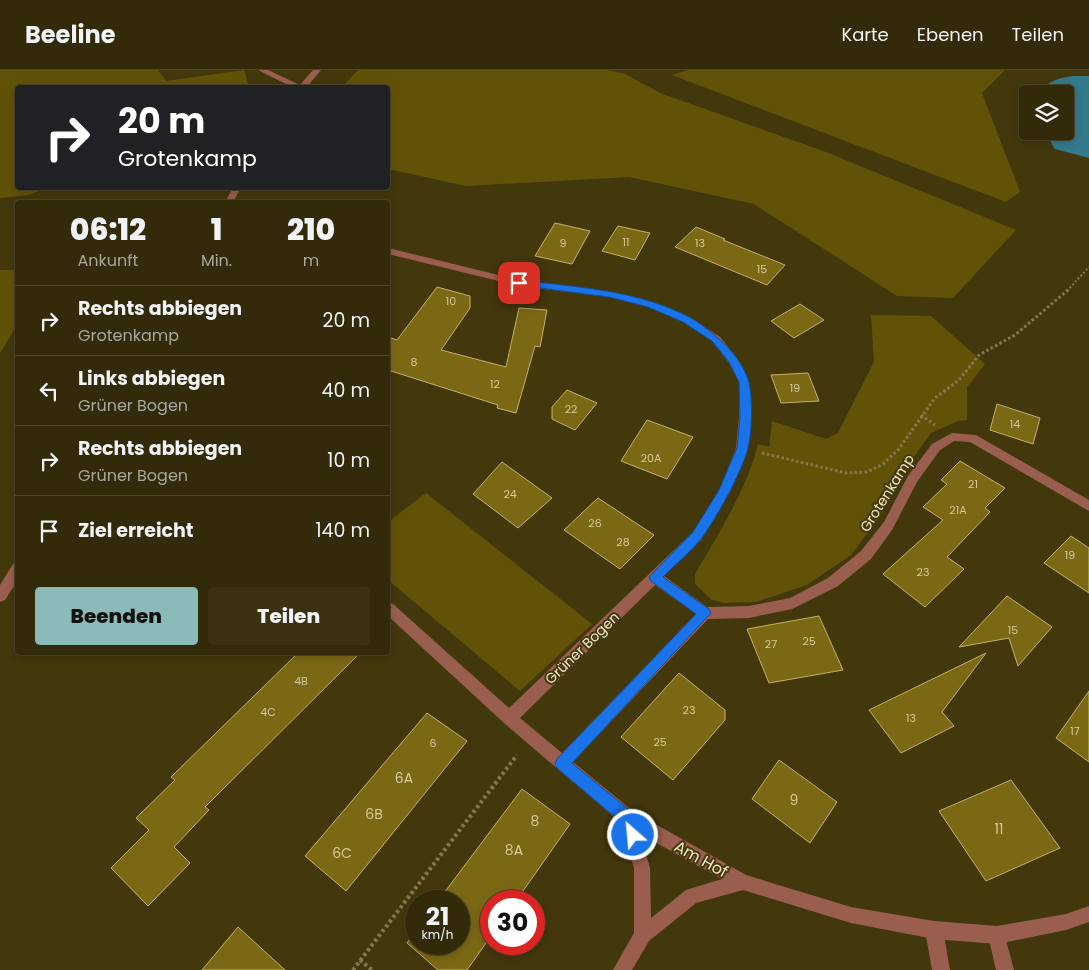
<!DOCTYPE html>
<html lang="de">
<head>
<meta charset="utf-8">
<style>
	body { margin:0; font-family:Poppins,sans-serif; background:#3a3212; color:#f1f3f6; height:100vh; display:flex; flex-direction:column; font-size:19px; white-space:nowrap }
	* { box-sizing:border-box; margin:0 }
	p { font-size:16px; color:#a8a79c }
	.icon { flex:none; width:28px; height:28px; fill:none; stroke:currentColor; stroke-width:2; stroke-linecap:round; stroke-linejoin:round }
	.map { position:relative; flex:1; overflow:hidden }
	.details { position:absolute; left:15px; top:130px; width:375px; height:455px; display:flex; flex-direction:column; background:#322a09; border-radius:5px; box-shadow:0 2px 8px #0003,0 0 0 1px #4d462a }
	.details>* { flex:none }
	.top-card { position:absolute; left:15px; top:15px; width:375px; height:105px; border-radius:5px; box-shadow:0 2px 8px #0003,0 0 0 1px #4d462a; background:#202124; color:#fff; overflow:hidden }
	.fabs { position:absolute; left:1019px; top:15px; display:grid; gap:10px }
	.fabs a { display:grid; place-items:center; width:55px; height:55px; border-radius:5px; background:#322a09; box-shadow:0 2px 8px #0003,0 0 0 1px #4d462a; font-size:25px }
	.speed { position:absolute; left:405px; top:820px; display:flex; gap:10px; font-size:25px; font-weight:700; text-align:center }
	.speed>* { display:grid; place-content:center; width:65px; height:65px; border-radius:50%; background:#322a09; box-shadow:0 2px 8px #0003,0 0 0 1px #4d462a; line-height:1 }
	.speed small { font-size:12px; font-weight:400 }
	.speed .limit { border:8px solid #d22; background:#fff; color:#111 }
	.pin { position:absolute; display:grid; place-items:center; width:42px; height:42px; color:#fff; margin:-21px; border-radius:10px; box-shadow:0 2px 8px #0006 }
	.me { position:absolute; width:55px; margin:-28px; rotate:333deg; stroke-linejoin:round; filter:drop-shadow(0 0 4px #0008) }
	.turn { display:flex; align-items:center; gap:18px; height:105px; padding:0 20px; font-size:22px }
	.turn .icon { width:65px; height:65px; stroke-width:2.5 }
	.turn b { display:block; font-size:35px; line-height:42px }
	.eta { display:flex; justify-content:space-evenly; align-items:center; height:85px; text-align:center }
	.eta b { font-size:30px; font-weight:800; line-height:35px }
	.cta { display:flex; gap:10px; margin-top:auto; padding:10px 20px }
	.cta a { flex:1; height:58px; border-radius:5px; background:#8bbbb9; color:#111; font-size:20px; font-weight:800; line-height:58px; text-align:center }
	.cta a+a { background:#3a3212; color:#f1f3f6 }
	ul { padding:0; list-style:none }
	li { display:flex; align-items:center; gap:15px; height:70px; padding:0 20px; border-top:1px solid #4d462a }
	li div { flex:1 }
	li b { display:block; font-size:19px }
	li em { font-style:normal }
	header { display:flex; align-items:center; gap:30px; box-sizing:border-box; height:70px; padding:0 25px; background:#322a09; border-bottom:1px solid #4d462a }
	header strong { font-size:24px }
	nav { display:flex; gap:28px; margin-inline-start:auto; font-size:18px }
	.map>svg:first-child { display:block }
	.green { fill:#625208 }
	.water { fill:#337a8a }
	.building { fill:#7b6815; stroke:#c6b161 }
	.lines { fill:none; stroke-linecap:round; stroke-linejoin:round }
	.path-far2 { stroke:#84794f; stroke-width:2; stroke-dasharray:2 2; stroke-linecap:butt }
	.path-far1 { stroke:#84794f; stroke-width:3; stroke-dasharray:2.5 2.5; stroke-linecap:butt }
	.path { stroke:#84794f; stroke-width:4; stroke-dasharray:3 3; stroke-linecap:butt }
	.service { fill:#9a5e4f; fill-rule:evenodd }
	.minor { fill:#9a5e4f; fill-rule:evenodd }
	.route { fill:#1a73e8; stroke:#114b97 }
	.labels { text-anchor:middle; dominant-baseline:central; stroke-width:4; stroke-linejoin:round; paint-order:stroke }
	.number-label { font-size:11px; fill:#d5c997 }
	.street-label { font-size:14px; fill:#f3e9c2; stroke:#43380c }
	.near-number-label { font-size:14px; fill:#d5c997 }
	.near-street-label { font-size:16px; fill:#f3e9c2; stroke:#43380c }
</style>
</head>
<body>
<header>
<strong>Beeline</strong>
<nav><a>Karte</a><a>Ebenen</a><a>Teilen</a></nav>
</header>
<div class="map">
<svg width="1089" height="900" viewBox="0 0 1089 900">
	<rect width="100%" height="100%" fill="#43380c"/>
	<!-- green -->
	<g class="green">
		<path d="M0 0H158L166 11 244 0 249 17 18 18V118H49L28 125 0 128Z"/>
		<path d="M358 0H608L625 4 660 23 826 82 1016 160 953 228 897 226 754 134 629 107 466 116 388 99V18L342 17Z"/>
		<path d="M688 0H1005L982 23 1020 122 1006 132 672 5Z"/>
		<path d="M0 200H18L17 255 0 283Z"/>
		<path d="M871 245 931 246 985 294 967 317V350L958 351 931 363 913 388 881 445 851 485 807 515 756 532 724 533 712 530 695 514V504C717 467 748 417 758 374L769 377 772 351 826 369 838 363 874 292Z"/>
		<path d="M426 423 592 554 520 621 388 510V452Z"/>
	</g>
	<!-- water -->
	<path class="water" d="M1074 6H1089V88L1055 79 1044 61H1065V24L1039 23C1047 11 1059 8 1074 6Z"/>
	<!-- building -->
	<g class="building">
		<path d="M555 153 590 161 572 194 535 186Z"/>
		<path d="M618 156 650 163 635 190 602 181Z"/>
		<path d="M696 157 725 169 723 170 785 195 767 215 675 177Z"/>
		<path d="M437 217 470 226V238L441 280 506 297 519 238 547 240 540 277 535 276 516 343 497 338 498 335 388 300V267L397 270Z"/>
		<path d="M800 234 824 250 794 268 771 251Z"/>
		<path d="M808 303 819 331 781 333 771 305Z"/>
		<path d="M567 320 597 333 575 360 552 349V337Z"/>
		<path d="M997 334 1040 348 1033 374 990 360Z"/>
		<path d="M647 350 693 367 667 409 621 391Z"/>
		<path d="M960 391 1005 418 985 438 990 442 947 487 964 499 925 537 883 504 943 450 923 437 947 414 941 410Z"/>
		<path d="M502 392 552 428 518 458 473 424Z"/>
		<path d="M598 428 654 465 620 499 564 460Z"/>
		<path d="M1071 466 1089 478V523L1044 493Z"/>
		<path d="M1007 526 1052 557 1018 596 1009 568 959 577Z"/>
		<path d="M819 546 843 600 769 613 747 559Z"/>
		<path d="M299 582H361L205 737 209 740 174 777 190 793 148 836 111 798 149 760 136 748 175 710 171 707Z"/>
		<path d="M986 583 942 642 954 656 901 683 869 640Z"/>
		<path d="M679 603 725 640V650L673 710 621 667Z"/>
		<path d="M1089 621V692L1056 668Z"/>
		<path d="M427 643 467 671 346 821 305 786Z"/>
		<path d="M779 690 837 732 810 773 752 729Z"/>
		<path d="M1011 710 1060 778 986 811 939 741Z"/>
		<path d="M522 719 570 754 516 831H491V866L467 900H438L407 873 416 860V874H459V831H438Z"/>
		<path d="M238 857 285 900H202Z"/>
	</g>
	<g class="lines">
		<!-- path-far2 -->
		<path class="path-far2" d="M1067 221 1089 197"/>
		<!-- path-far1 -->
		<g class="path-far1">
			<path d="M921 345 935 355"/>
			<path d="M762 383 846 403 867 402 883 394 898 380 935 328 959 310 979 285 1015 265 1068 220"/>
		</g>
		<!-- path -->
		<g class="path">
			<path d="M360 890 372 900"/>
			<path d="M353 900 517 685"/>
		</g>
		<!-- service -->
		<g class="service">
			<path d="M934 851 940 854 943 860 950 900H932L925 860 928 854Z"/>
			<path d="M997 856 1003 859 1014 900H996L988 865 991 859Z"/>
		</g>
		<!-- minor -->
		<g class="minor">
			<path d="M258 0H268L300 15 313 0H321L306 18H294Z"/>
			<path d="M233 118H241L233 132H225Z"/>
			<path d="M388 178 519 210 609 221 651 232 690 247 720 267 737 288 749 312 751 347 748 378 730 422 701 470 664 506 707 537 749 536 790 528 828 508 861 481 884 452 908 406 932 374 952 363 976 365 1089 430V441L970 372 954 371 940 380 917 412 892 460 871 489 838 516 792 539 749 548 708 549 573 692 634 742 746 805 851 837 934 851 997 856 1066 844 1089 836V852L1066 860 997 874 934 869 851 853 743 820 696 833 649 871 632 900H613L634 863V798L621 753 504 653 388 546V532L393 534 509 638 693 462 719 421 736 378 739 347V312L729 293 712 271 682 251 648 237 609 227 519 216 388 184ZM655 515 696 544 562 683 520 648ZM640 764 722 809 686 820 651 848 650 798Z"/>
			<path d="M18 493V510L5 530 0 532V515L13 494Z"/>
		</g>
	</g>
	<!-- route -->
	<path class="route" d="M519 210C576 217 638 220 689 247 711 259 744 288 749 313 753 329 752 362 748 378 742 402 716 449 701 469 690 483 675 494 663 507L709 539 711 543 572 693 633 743 640 765 638 770 633 772 628 770 622 753 557 698 555 694 557 689 696 544 651 511 649 507 693 462 719 420 737 378 740 347 739 312 729 292 712 271 683 252 648 237 609 227 516 215 515 213Z"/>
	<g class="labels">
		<!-- number labels -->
		<g class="number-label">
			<text x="626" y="172">11</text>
			<text x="563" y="173">9</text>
			<text x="700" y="173">13</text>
			<text x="762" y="199">15</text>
			<text x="451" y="231">10</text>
			<text x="414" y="292">8</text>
			<text x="495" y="314">12</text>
			<text x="795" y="318">19</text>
			<text x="571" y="339">22</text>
			<text x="1015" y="354">14</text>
			<text x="651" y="388">20A</text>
			<text x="973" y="414">21</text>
			<text x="510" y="424">24</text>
			<text x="958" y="440">21A</text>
			<text x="595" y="453">26</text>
			<text x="623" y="472">28</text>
			<text x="1070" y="485">19</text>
			<text x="923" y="502">23</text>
			<text x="1013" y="560">15</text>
			<text x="809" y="571">25</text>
			<text x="771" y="574">27</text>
			<text x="301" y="611">4B</text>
			<text x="689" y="640">23</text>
			<text x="268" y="642">4C</text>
			<text x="911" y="648">13</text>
			<text x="1075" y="661">17</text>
			<text x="660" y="672">25</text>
			<text x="433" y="673">6</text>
		</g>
		<!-- street labels -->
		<g class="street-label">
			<text transform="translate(887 423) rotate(-58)">Grotenkamp</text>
			<text transform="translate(582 578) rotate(-44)">Grüner Bogen</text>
		</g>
		<!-- near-number labels -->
		<g class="near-number-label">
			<text x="404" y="708">6A</text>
			<text x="794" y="730">9</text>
			<text x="374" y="744">6B</text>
			<text x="535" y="751">8</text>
			<text x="999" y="759">11</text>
			<text x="514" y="780">8A</text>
			<text x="342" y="783">6C</text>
		</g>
		<!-- near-street labels -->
		<g class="near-street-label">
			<text transform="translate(701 789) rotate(29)">Am Hof</text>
		</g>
	</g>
</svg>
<div class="fabs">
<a><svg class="icon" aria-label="layers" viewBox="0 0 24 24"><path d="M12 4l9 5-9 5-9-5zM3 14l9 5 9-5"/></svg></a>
</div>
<div class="speed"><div>21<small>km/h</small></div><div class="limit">30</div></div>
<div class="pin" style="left:519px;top:213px;background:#d93025"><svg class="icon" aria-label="arrive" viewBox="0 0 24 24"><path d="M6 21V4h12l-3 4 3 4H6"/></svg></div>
<svg class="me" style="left:633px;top:765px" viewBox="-20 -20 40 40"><circle r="17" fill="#1a73e8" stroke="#fff" stroke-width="3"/><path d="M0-11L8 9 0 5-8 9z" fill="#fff"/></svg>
<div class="top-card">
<div class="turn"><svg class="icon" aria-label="right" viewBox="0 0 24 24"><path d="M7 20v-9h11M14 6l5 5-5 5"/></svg><div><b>20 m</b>Grotenkamp</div></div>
</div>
<section class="details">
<div class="eta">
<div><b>06:12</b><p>Ankunft</p></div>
<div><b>1</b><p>Min.</p></div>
<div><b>210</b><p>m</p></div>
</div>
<ul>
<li><svg class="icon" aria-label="right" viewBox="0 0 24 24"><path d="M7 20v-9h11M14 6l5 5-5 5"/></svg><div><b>Rechts abbiegen</b><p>Grotenkamp</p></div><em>20 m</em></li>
<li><svg class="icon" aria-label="left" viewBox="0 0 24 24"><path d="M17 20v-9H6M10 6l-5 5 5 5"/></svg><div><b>Links abbiegen</b><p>Grüner Bogen</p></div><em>40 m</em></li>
<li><svg class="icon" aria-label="right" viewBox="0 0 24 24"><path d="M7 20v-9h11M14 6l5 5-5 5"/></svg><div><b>Rechts abbiegen</b><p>Grüner Bogen</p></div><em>10 m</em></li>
<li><svg class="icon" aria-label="arrive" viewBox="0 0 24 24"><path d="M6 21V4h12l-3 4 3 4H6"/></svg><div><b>Ziel erreicht</b></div><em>140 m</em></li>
</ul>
<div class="cta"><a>Beenden</a><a>Teilen</a></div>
</section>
</div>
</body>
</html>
